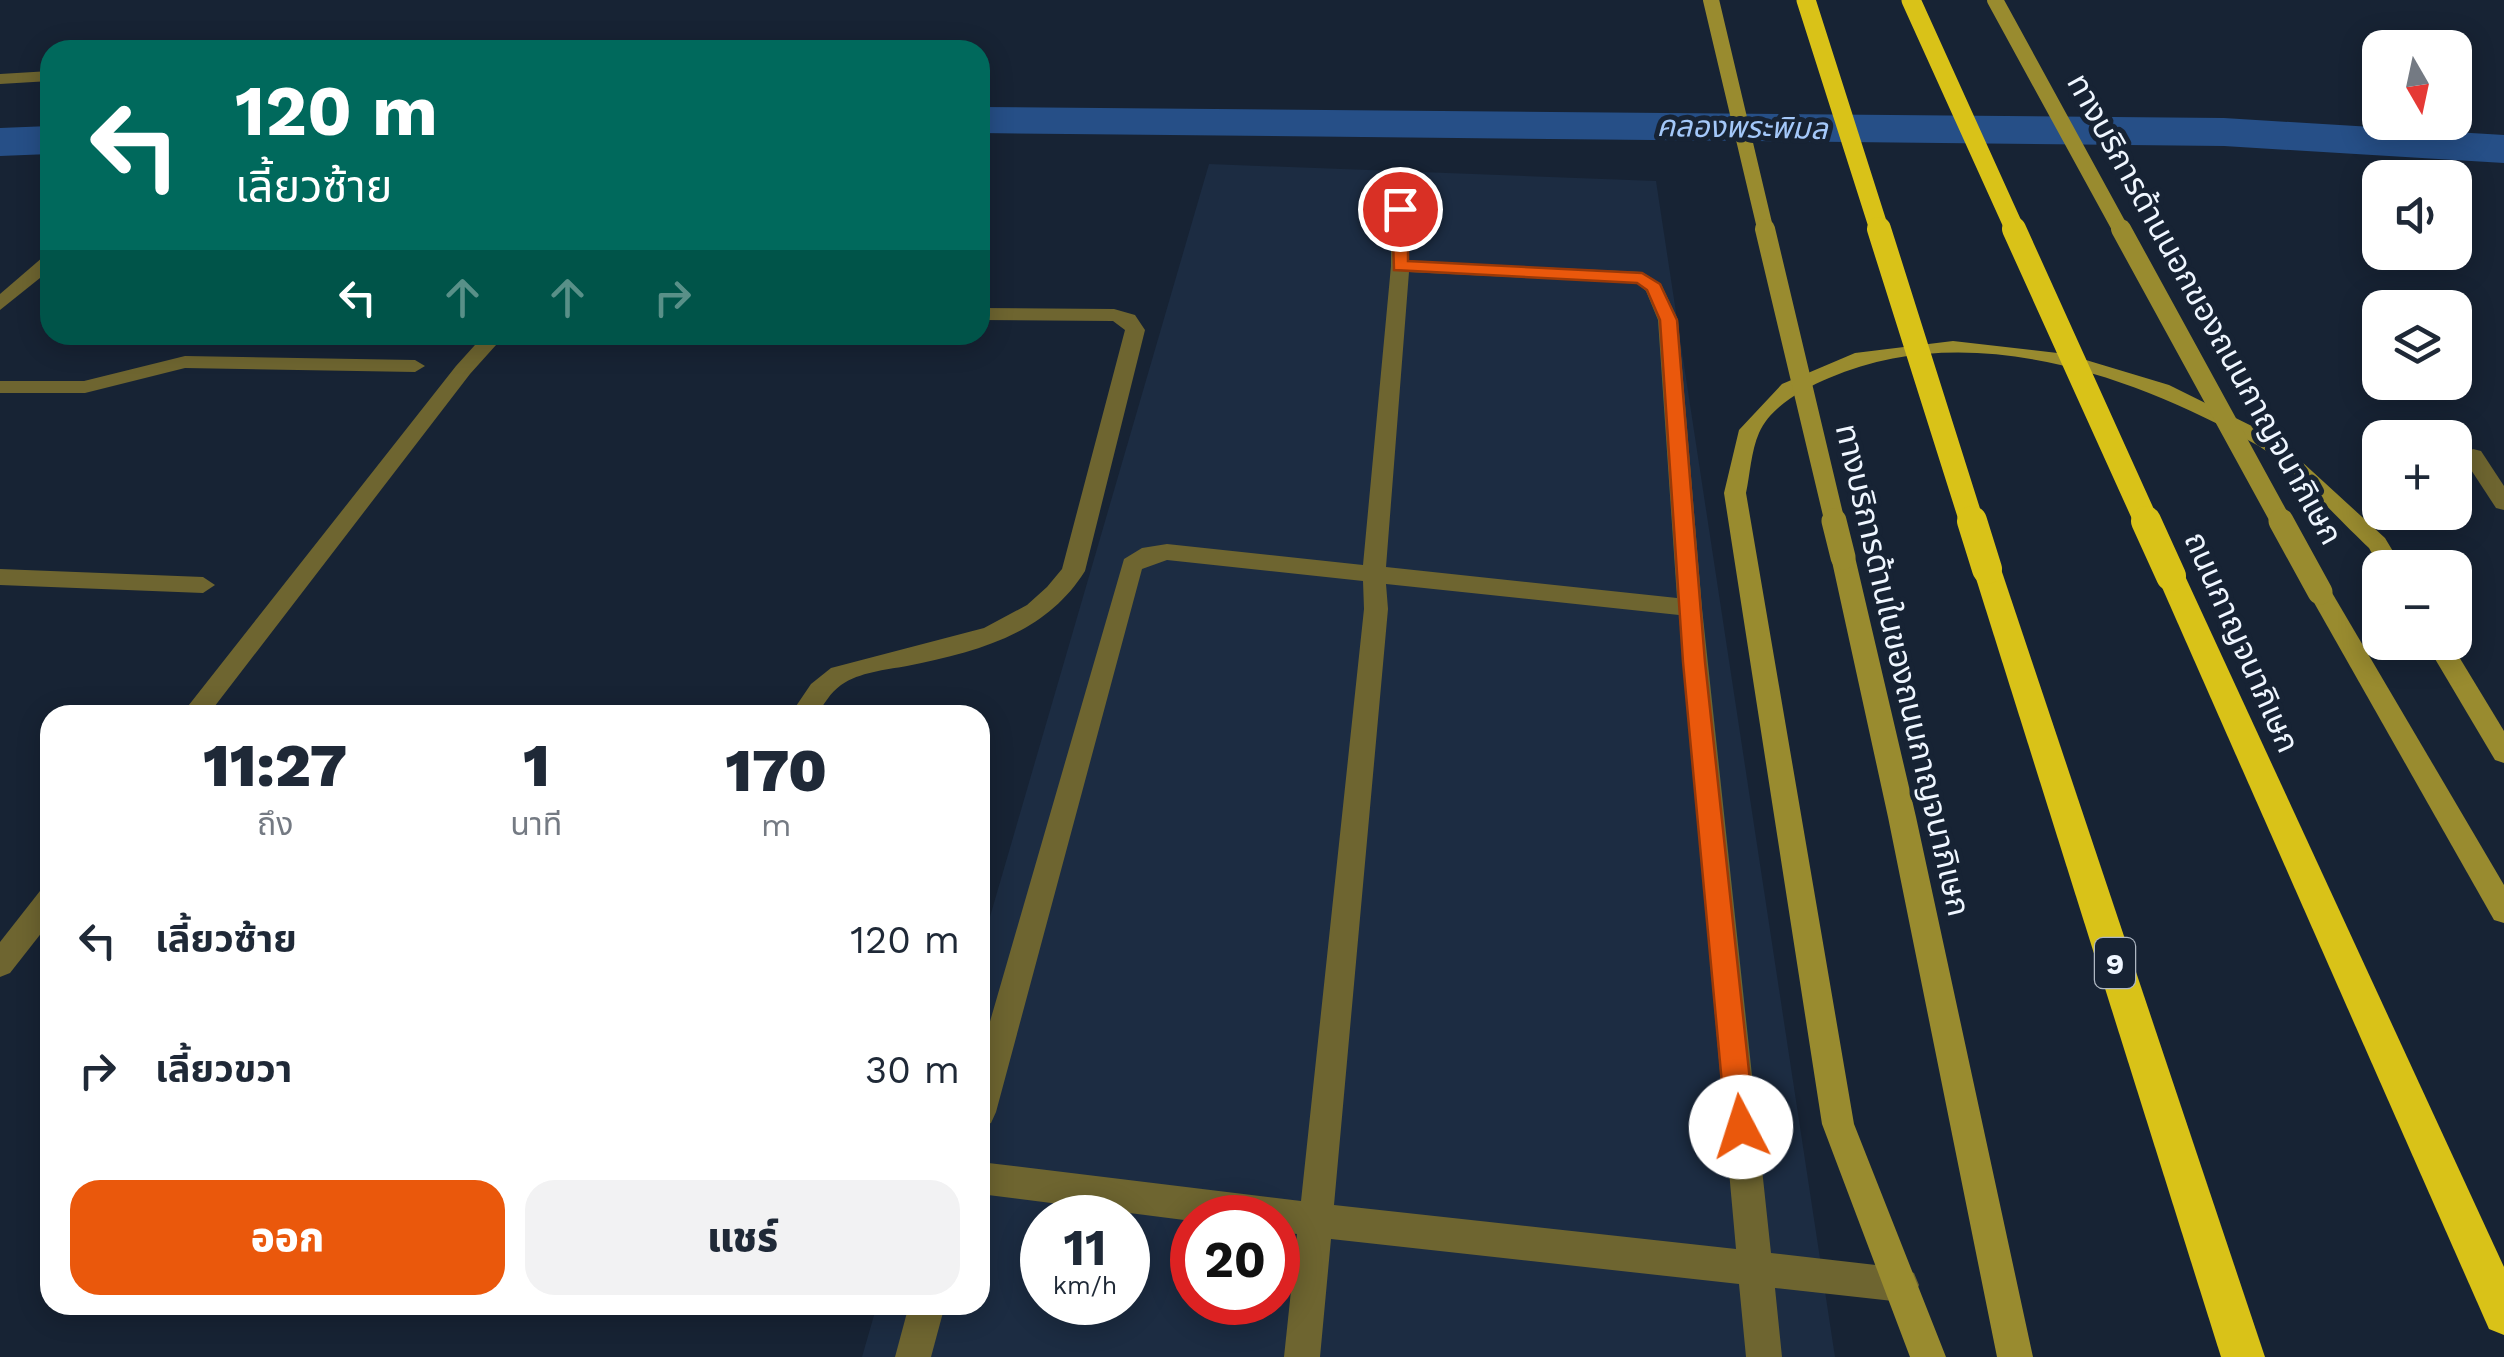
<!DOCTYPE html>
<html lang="th">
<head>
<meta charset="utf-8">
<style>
	body { margin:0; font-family:"Work Sans","Noto Sans Thai",sans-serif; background:#f2f2f3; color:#1f2937; height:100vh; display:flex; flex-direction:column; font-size:38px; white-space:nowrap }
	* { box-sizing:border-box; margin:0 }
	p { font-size:32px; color:#747a83 }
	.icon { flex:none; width:55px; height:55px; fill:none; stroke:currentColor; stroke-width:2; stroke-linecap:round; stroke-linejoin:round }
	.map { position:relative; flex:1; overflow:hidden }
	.side { position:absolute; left:40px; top:705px; width:950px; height:610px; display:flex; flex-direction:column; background:#fff; border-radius:30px; box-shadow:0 5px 25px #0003 }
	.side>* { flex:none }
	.top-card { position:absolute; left:40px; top:40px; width:950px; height:305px; border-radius:30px; box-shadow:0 5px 25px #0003; background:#00695c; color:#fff; overflow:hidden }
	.needle { width:65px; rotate:171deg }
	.controls { position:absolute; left:2362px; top:30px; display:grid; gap:20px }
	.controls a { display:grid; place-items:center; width:110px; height:110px; border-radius:20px; background:#fff; box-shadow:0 5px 25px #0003; font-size:50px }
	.speed { position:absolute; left:1020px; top:1195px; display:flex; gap:20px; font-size:50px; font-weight:700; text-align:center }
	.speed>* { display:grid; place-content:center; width:130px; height:130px; border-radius:50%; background:#fff; box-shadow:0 5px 25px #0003; line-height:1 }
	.speed small { font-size:25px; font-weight:400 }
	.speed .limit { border:15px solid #d22; background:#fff; color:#111 }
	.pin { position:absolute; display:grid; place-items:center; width:85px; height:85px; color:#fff; margin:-42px; border:5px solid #fff; border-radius:50%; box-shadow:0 2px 10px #0007 }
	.me { position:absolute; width:110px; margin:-55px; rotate:355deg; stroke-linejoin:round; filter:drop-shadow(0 0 8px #0008) }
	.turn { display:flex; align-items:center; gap:35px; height:210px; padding:0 30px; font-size:45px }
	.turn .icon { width:130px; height:130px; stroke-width:2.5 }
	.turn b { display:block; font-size:70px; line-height:85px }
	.lanes { display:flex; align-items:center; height:95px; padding:0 30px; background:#0003; justify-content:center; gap:50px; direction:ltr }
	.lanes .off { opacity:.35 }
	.eta { display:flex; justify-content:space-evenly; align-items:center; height:170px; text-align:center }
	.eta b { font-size:60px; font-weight:800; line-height:70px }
	.cta { display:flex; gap:20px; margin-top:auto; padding:20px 30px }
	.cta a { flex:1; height:115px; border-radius:30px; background:#ea580c; color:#fff; font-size:40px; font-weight:800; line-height:115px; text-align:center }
	.cta a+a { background:#f2f2f3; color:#1f2937 }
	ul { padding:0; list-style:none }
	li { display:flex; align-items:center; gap:30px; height:130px; padding:0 30px }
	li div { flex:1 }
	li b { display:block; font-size:38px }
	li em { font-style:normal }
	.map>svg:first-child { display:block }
	.built { fill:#1c2c42; fill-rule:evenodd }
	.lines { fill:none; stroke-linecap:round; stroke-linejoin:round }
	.canal { fill:#264f87; fill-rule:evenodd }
	.lane { fill:#6e6530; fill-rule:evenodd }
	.street { fill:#6e6530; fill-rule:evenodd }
	.secondary { fill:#998b2f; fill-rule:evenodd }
	.highway { fill:#d9c218; fill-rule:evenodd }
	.secondary-bridge-far2 { stroke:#998b2f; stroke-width:16 }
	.secondary-bridge-far1 { stroke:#998b2f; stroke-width:20 }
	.secondary-bridge { stroke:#998b2f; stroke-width:25 }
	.highway-bridge-far2 { stroke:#d9c218; stroke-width:19 }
	.highway-bridge-far1 { stroke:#d9c218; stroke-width:24 }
	.highway-bridge { stroke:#d9c218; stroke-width:30 }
	.route { fill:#ea580c; stroke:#983908; stroke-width:2.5 }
	.labels { text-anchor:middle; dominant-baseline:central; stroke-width:10; stroke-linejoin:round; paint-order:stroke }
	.far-water-label { font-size:30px; font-style:italic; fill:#a4c8f9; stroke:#172334 }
	.shield { fill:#172334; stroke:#aeb7c2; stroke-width:2.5 }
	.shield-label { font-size:30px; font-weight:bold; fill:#eff6ff }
	.street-label { font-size:32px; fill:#eff6ff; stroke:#172334 }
</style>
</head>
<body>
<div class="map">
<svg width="2504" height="1357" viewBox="0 0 2504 1357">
	<rect width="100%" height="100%" fill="#172334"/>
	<!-- built -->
	<path class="built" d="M1209 164 1656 181 1835 1357H862L877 1305H980V951ZM1042 1218H1128V1302H1042ZM1192 1218H1278V1302H1192Z"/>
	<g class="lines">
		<!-- canal -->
		<g class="canal">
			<path d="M980 107 2224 118 2504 135V163L2224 146 980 133Z"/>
			<path d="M50 126V154L0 156V128Z"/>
		</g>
		<!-- lane -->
		<g class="lane">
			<path d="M50 71V81L0 84V74Z"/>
			<path d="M1400 204 1409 209V261L1642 272 1661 284 1678 320 1702 608 1771 1253 1902 1268 1914 1273 1919 1285 1914 1297 1902 1302 1775 1288 1782 1357H1746L1739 1284 1331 1239 1320 1357H1284L1297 1234 1278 1232V1218H1192V1221L980 1194V1162L1301 1201 1364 609 1363 581 1167 560 1142 569 996 1112 991 1123 980 1127V1056L1124 559 1142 548 1167 544 1363 565 1391 266V209ZM1409 272 1637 283 1646 291 1658 320 1677 598 1386 567ZM1386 584 1679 615 1736 1249 1334 1205 1388 609Z"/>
			<path d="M2473 449 2481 451 2504 486V510L2496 508 2462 456Z"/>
			<path d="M909 1305H945L931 1357H895Z"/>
		</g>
		<!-- street -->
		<g class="street">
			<path d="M50 256V270L0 310V294L43 257Z"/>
			<path d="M980 308 1114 309 1135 315 1145 330 1085 571C1045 635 976 652 907 666 885 670 860 672 841 685 830 693 824 704 817 715H790L811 684 831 668 984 628 1027 605 1047 587 1062 569 1125 330 1113 321 980 320Z"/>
			<path d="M484 335H505L470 374 208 715H181L456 366Z"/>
			<path d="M185 356 415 360 425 366 415 372 185 368 85 393H0V381H84Z"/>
			<path d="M0 569 203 577 215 585 203 593 0 585Z"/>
			<path d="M50 888V922L10 973 0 977V942L40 891Z"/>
		</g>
		<!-- secondary -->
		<g class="secondary">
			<path d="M1953 341 2066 354 2169 385 2276 438 2385 538 2403 568H2380L2369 548C2340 521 2288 463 2257 445 2131 374 1969 318 1829 378 1803 389 1771 406 1759 433 1751 451 1750 475 1746 493L1854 1124 1946 1357H1910L1822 1124 1724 493 1739 430 1782 384 1855 353Z"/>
			<path d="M1843 549 1855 557 1916 817 2033 1357H1997L1888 817 1831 557Z"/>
			<path d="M2320 584 2328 586 2504 885V923L2494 920 2308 592Z"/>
			<path d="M2425 642H2450L2504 731V763L2495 760Z"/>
		</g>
		<!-- highway -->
		<g class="highway">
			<path d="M1987 559 1997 562 2001 569 2265 1357H2221L1973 569 1977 562Z"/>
			<path d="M2171 566 2181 569 2185 576 2504 1267V1335L2489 1329 2157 576 2161 569Z"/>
		</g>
		<!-- secondary-bridge-far2 -->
		<g class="secondary-bridge-far2">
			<path d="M1711 0 1766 232"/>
			<path d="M1995 0 2122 232"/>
		</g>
		<!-- secondary-bridge-far1 -->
		<g class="secondary-bridge-far1">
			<path d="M1765 229 1835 523"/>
			<path d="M2121 229 2282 523"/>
		</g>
		<!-- secondary-bridge -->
		<g class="secondary-bridge">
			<path d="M1834 521 1843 557"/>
			<path d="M2281 521 2320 592"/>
		</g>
		<!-- highway-bridge-far2 -->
		<g class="highway-bridge-far2">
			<path d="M1806 0 1880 232"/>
			<path d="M1911 0 2016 232"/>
		</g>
		<!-- highway-bridge-far1 -->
		<g class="highway-bridge-far1">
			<path d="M1879 229 1972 523"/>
			<path d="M2014 229 2147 523"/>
		</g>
		<!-- highway-bridge -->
		<g class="highway-bridge">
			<path d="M1972 521 1987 569"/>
			<path d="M2146 521 2171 576"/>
		</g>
	</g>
	<!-- route -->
	<path class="route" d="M1400 204 1408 209V261L1642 273 1660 284 1677 320 1705 662 1755 1127 1751 1137 1741 1141 1730 1137 1726 1127 1683 662 1660 320 1647 290 1637 283 1394 270 1392 209Z"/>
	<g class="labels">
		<!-- far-water labels -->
		<g class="far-water-label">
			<text transform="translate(1742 127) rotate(1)">คลองพระพิมล</text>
		</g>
		<!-- shield labels -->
		<rect class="shield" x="2095" y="938" width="40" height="50" rx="8"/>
		<g class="shield-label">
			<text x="2115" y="963">9</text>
		</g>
		<!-- street labels -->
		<g class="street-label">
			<text transform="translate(2205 309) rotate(61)">ทางบริการด้านนอกของถนนกาญจนาภิเษก</text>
			<text transform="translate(2242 642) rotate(66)">ถนนกาญจนาภิเษก</text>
			<text transform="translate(1903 670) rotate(77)">ทางบริการด้านในของถนนกาญจนาภิเษก</text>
		</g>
	</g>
</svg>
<div class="controls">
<a><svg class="needle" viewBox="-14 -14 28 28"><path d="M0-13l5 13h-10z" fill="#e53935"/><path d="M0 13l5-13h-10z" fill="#747a83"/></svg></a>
<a><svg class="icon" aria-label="sound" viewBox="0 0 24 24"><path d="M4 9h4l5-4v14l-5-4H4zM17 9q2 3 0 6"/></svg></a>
<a><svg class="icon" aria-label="layers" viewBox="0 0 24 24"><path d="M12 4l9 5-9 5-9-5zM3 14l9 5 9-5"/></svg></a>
<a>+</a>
<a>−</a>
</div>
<div class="speed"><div>11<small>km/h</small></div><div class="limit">20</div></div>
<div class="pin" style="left:1400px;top:209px;background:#d93025"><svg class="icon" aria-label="arrive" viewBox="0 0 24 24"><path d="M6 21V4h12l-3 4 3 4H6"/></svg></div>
<svg class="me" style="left:1741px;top:1127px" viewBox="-20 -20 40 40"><circle r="19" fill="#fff"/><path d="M0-13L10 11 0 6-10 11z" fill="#ea580c"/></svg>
<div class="top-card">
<div class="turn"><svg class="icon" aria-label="left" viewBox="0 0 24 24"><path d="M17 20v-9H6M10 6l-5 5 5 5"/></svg><div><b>120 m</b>เลี้ยวซ้าย</div></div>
<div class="lanes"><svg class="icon" aria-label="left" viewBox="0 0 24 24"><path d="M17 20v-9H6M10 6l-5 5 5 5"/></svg><svg class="icon off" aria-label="ahead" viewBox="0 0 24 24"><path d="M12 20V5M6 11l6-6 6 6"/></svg><svg class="icon off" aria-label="ahead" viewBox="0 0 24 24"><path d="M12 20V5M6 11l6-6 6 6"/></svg><svg class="icon off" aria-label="right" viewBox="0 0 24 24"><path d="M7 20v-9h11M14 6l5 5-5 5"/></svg></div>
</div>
<section class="side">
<div class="eta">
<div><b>11:27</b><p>ถึง</p></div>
<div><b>1</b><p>นาที</p></div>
<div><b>170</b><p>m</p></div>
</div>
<ul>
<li><svg class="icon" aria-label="left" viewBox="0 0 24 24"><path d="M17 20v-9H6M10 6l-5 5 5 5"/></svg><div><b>เลี้ยวซ้าย</b></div><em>120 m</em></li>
<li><svg class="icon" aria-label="right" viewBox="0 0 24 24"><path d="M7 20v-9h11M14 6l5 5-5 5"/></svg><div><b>เลี้ยวขวา</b></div><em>30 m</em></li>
</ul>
<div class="cta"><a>ออก</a><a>แชร์</a></div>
</section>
</div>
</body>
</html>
